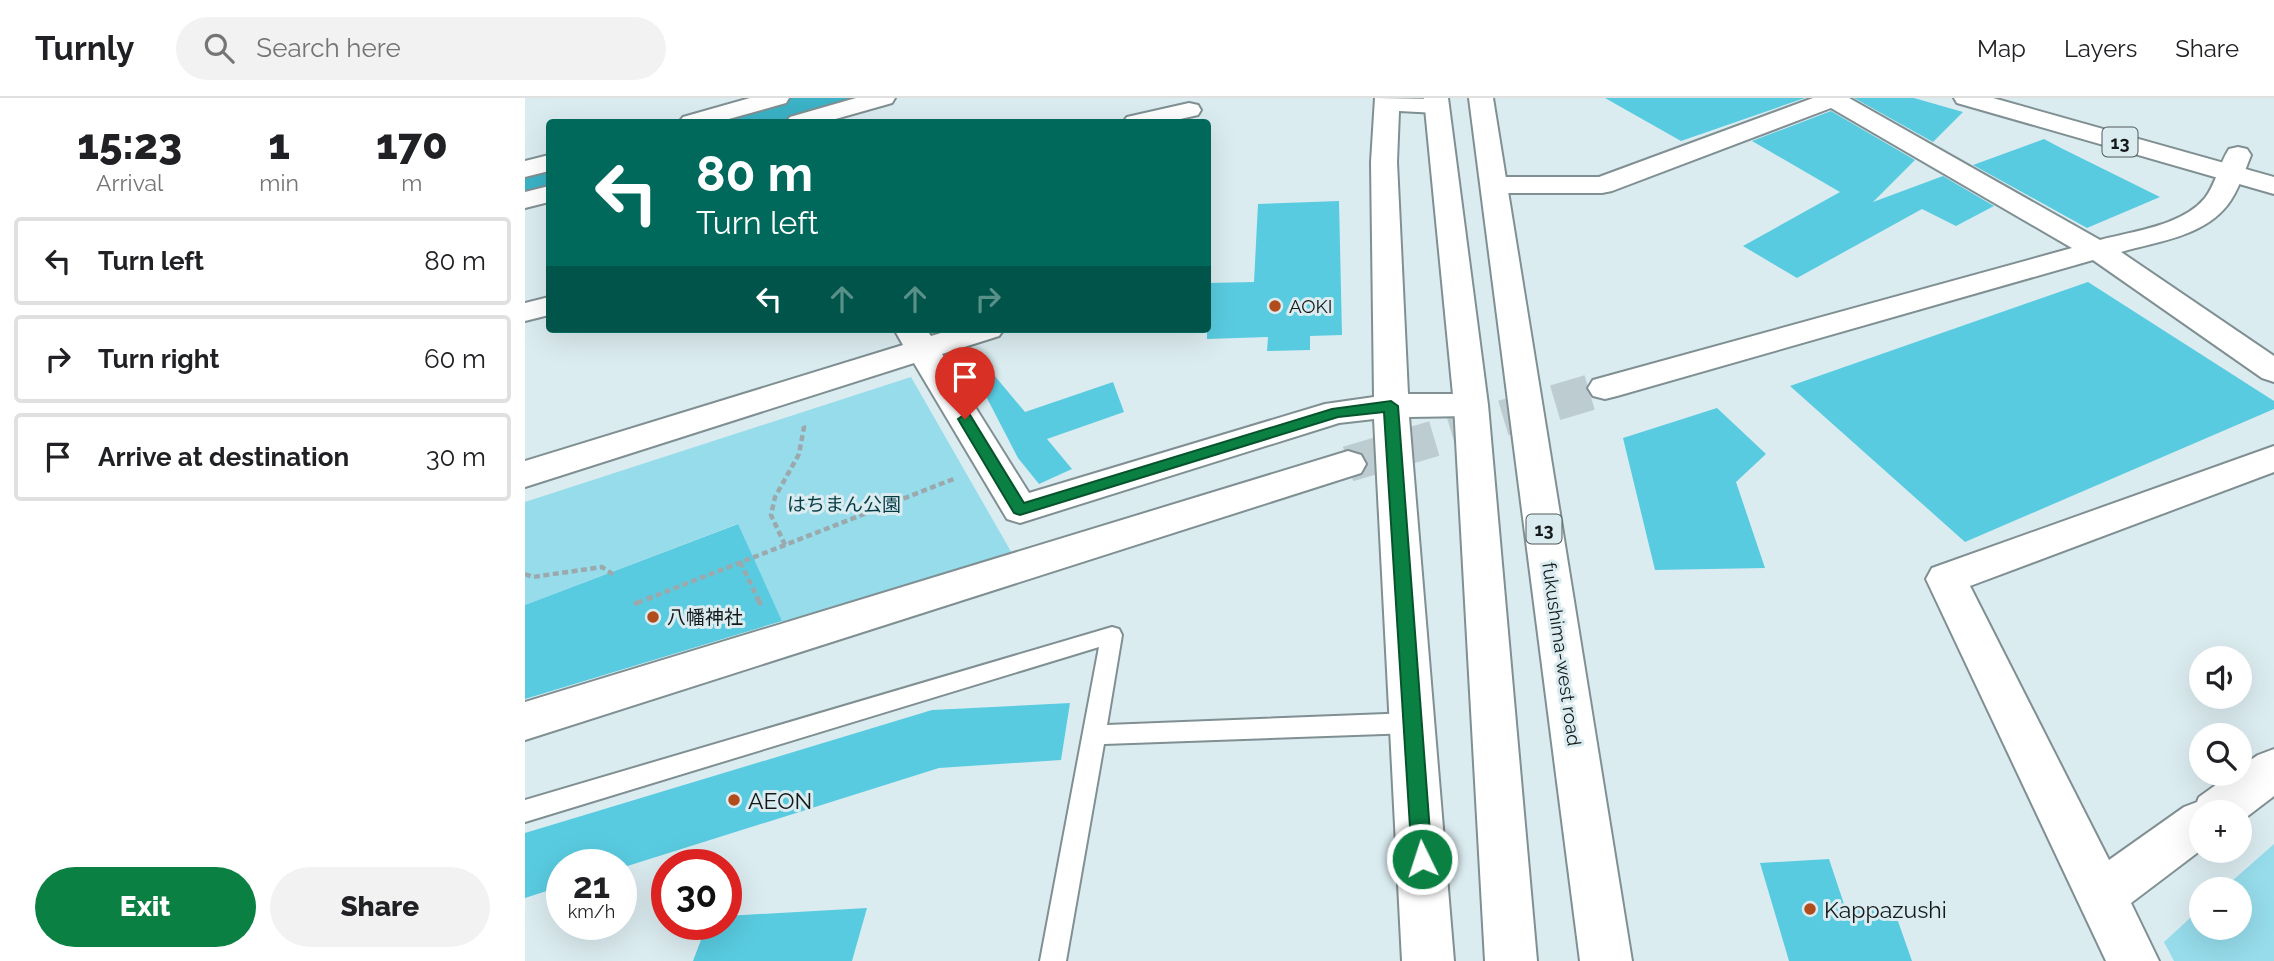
<!DOCTYPE html>
<html lang="en">
<head>
<meta charset="utf-8">
<style>
	body { margin:0; font-family:Raleway,"Noto Sans JP",sans-serif; background:#f2f2f2; color:#202124; height:100vh; display:flex; flex-direction:column; font-size:26px; white-space:nowrap }
	* { box-sizing:border-box; margin:0 }
	p { font-size:23px; color:#757577 }
	.icon { flex:none; width:38px; height:38px; fill:none; stroke:currentColor; stroke-width:2; stroke-linecap:round; stroke-linejoin:round }
	.map { position:relative; flex:1; overflow:hidden }
	.side { display:flex; flex-direction:column; background:#fff; width:525px }
	.side>* { flex:none }
	.top-card { position:absolute; left:21px; top:21px; width:665px; height:214px; border-radius:7px; box-shadow:0 7px 28px #0002; background:#00695c; color:#fff; overflow:hidden }
	.controls { position:absolute; left:1664px; top:548px; display:grid; gap:14px }
	.controls a { display:grid; place-items:center; width:63px; height:63px; border-radius:50%; background:#fff; box-shadow:0 7px 28px #0002; font-size:35px }
	.speed { position:absolute; left:21px; top:751px; display:flex; gap:14px; font-size:35px; font-weight:700; text-align:center }
	.speed>* { display:grid; place-content:center; width:91px; height:91px; border-radius:50%; background:#fff; box-shadow:0 7px 28px #0002; line-height:1 }
	.speed small { font-size:18px; font-weight:400 }
	.speed .limit { border:10px solid #d22; background:#fff; color:#111 }
	.pin { position:absolute; display:grid; place-items:center; width:60px; height:60px; color:#fff; margin:-72px -30px; border-radius:50% 50% 50% 0; rotate:-45deg; box-shadow:0 0 7px #0007 }
	.pin .icon { rotate:45deg }
	.me { position:absolute; width:77px; margin:-38px; rotate:356deg; stroke-linejoin:round; filter:drop-shadow(0 0 5px #0008) }
	.turn { display:flex; align-items:center; gap:24px; height:147px; padding:0 35px; font-size:32px }
	.turn .icon { width:91px; height:91px; stroke-width:2.5 }
	.turn b { display:block; font-size:49px; line-height:60px }
	.lanes { display:flex; align-items:center; height:66px; padding:0 35px; background:#0003; justify-content:center; gap:35px; direction:ltr }
	.lanes .off { opacity:.35 }
	.eta { display:flex; justify-content:space-evenly; align-items:center; height:119px; text-align:center }
	.eta b { font-size:42px; font-weight:800; line-height:49px }
	.button { display:flex; gap:14px; margin-top:auto; padding:14px 35px }
	.button a { flex:1; height:80px; border-radius:42px; background:#0b8043; color:#fff; font-size:28px; font-weight:800; line-height:80px; text-align:center }
	.button a+a { background:#f2f2f2; color:#202124 }
	ul { padding:0; list-style:none }
	li { display:flex; align-items:center; gap:21px; height:88px; margin:0 14px 10px; padding:0 21px; border:4px solid #e0e0e0; border-radius:7px }
	li div { flex:1 }
	li b { display:block; font-size:26px }
	li em { font-style:normal }
	header { display:flex; align-items:center; gap:42px; box-sizing:border-box; height:98px; padding:0 35px; background:#fff; border-bottom:2px solid #e0e0e0 }
	header strong { font-size:33px }
	nav { display:flex; gap:38px; margin-inline-start:auto; font-size:24px }
	.search { width:490px; height:63px; background:#f2f2f2; display:flex; align-items:center; gap:18px; box-sizing:border-box; padding:0 24px; border-radius:38px; color:#757577; font-size:26px }
	main { display:flex; flex:1; min-height:0 }
	.map>svg:first-child { display:block }
	.green { fill:#96dceb }
	.lines { fill:none; stroke-linecap:round; stroke-linejoin:round }
	.river { fill:#3bb2c6; fill-rule:evenodd }
	.building { fill:#59cbe0 }
	.street-tunnel { stroke:#bdccd0; stroke-width:36; stroke-dasharray:36 18; stroke-linecap:butt }
	.lane-casing { stroke:#7f8f92; stroke-width:4 }
	.street-casing { stroke:#7f8f92; stroke-width:4 }
	.highway-casing { stroke:#7f8f92; stroke-width:4 }
	.path-far1 { stroke:#9ca9ac; stroke-width:4.5; stroke-dasharray:6 3.5; stroke-linecap:butt }
	.path { stroke:#9ca9ac; stroke-width:5; stroke-dasharray:9 4.5; stroke-linecap:butt }
	.lane { fill:#fff; fill-rule:evenodd }
	.street { fill:#fff; fill-rule:evenodd }
	.highway { fill:#fff; fill-rule:evenodd }
	.route { fill:#0b8043; stroke:#07532c; stroke-width:2 }
	.poi-dot { fill:#b14c1d; stroke:#dbecf0; stroke-width:2.5 }
	.labels { text-anchor:middle; dominant-baseline:central; stroke-width:6; stroke-linejoin:round; paint-order:stroke }
	.shield { fill:#dbecf0; stroke:#50595b; stroke-width:2 }
	.shield-label { font-size:18px; font-weight:bold; fill:#141a1b }
	.poi-label { font-size:19px; fill:#141a1b; stroke:#dbecf0; text-anchor:start }
	.park-label { font-size:19px; fill:#043b44; stroke:#dbecf0 }
	.street-label { font-size:19px; fill:#141a1b; stroke:#dbecf0 }
	.near-poi-label { font-size:23px; fill:#141a1b; stroke:#dbecf0; text-anchor:start }
</style>
</head>
<body>
<header>
<strong>Turnly</strong>
<div class="search"><svg class="icon" aria-label="search" viewBox="0 0 24 24"><circle cx="10" cy="10" r="6"/><path d="M15 15l6 6"/></svg>Search here</div>
<nav><a>Map</a><a>Layers</a><a>Share</a></nav>
</header>
<main>
<section class="side">
<div class="eta">
<div><b>15:23</b><p>Arrival</p></div>
<div><b>1</b><p>min</p></div>
<div><b>170</b><p>m</p></div>
</div>
<ul>
<li><svg class="icon" aria-label="left" viewBox="0 0 24 24"><path d="M17 20v-9H6M10 6l-5 5 5 5"/></svg><div><b>Turn left</b></div><em>80 m</em></li>
<li><svg class="icon" aria-label="right" viewBox="0 0 24 24"><path d="M7 20v-9h11M14 6l5 5-5 5"/></svg><div><b>Turn right</b></div><em>60 m</em></li>
<li><svg class="icon" aria-label="arrive" viewBox="0 0 24 24"><path d="M6 21V4h12l-3 4 3 4H6"/></svg><div><b>Arrive at destination</b></div><em>30 m</em></li>
</ul>
<div class="button"><a>Exit</a><a>Share</a></div>
</section>
<div class="map">
<svg width="1749" height="863" viewBox="0 0 1749 863">
	<rect width="100%" height="100%" fill="#dbecf0"/>
	<!-- green -->
	<g class="green">
		<path d="M386 279 488 457 261 532 212 426 0 507V404Z"/>
		<path d="M1749 746V863H1649L1639 844 1676 810V830H1715V791H1698Z"/>
	</g>
	<g class="lines">
		<!-- river -->
		<g class="river">
			<path d="M259 0H339C318 30 239 27 205 24L213 13Z"/>
			<path d="M24 65V99L0 105V71Z"/>
		</g>
	</g>
	<!-- building -->
	<g class="building">
		<path d="M1080 0H1280L1156 43Z"/>
		<path d="M1329 0H1389L1438 14 1408 44Z"/>
		<path d="M1306 13 1390 62 1348 104 1418 78 1469 108 1431 128 1397 111 1272 180 1218 148 1315 94 1227 43Z"/>
		<path d="M1519 41 1536 50 1635 99 1562 130 1448 67Z"/>
		<path d="M814 103 817 237 785 238V252L742 253 743 239 682 241V185L729 184 733 106Z"/>
		<path d="M1563 184 1749 303V311L1440 444 1265 288Z"/>
		<path d="M464 271 500 314 588 284 599 314 522 341 547 371 514 386 493 360 451 279Z"/>
		<path d="M1192 310 1241 356 1211 384 1240 470 1130 472 1098 340Z"/>
		<path d="M213 426 257 523 0 601V507Z"/>
		<path d="M545 605 536 662 414 670 96 770V766H37V788L0 800V735L407 612Z"/>
		<path d="M1304 761 1321 812 1368 809 1387 863H1264L1235 765Z"/>
		<path d="M342 810 327 863H168L182 826H201V818Z"/>
	</g>
	<g class="lines">
		<!-- street-tunnel -->
		<path class="street-tunnel" d="M823 366 1080 290"/>
		<!-- lane casing -->
		<g class="lane-casing">
			<path id="lane" d="M587 529 594 531 597 537 582 627 887 615 895 618 898 625 895 632 887 635 579 646 541 863H515L574 549 0 724V702Z"/>
		</g>
		<!-- street casing -->
		<g class="street-casing">
			<g id="street">
				<path d="M225 0H264L261 5 193 24H154L158 19Z"/>
				<path d="M331 0H370L367 5 300 24H261L265 19Z"/>
				<path d="M850 0 912 1 921 3 924 8 921 13 912 15 874 13 872 64 883 296H946L958 299 963 307 958 315 946 318 884 319 929 863H877L849 321 814 325 495 425 482 421 389 265 0 389V363L378 247 369 231H401L406 238 429 231H479L474 238 417 256 504 395 800 306 849 299 846 64Z"/>
				<path d="M1288 0H1324L1575 142C1608 133 1657 128 1680 100 1691 86 1694 66 1704 51L1713 49 1722 51 1726 57C1720 72 1715 88 1706 102 1683 138 1634 143 1596 154L1749 258V284L1737 280 1568 162 1092 298 1080 301 1068 298 1063 290 1068 282 1547 150 1306 10 1087 93 1077 95H970L960 93 956 87 960 81 970 79H1074Z"/>
				<path d="M664 5 673 7 676 12 673 17 642 24H598L602 19Z"/>
				<path d="M24 57V73L0 79V63Z"/>
				<path d="M24 88V104L0 110V94Z"/>
				<path d="M24 199V217L0 223V205Z"/>
				<path d="M1749 348V374L1445 488 1584 762 1659 709 1672 704 1674 699 1706 676H1715V669L1733 657 1749 651V698L1715 724V714H1676V752L1606 805 1634 863H1581L1401 481 1407 470Z"/>
				<path d="M823 353 836 357 841 366 836 375 0 642V604Z"/>
			</g>
		</g>
		<!-- highway casing -->
		<g class="highway-casing">
			<g id="highway">
				<path d="M899 0H923L963 307 1012 863H960L929 307Z"/>
				<path d="M944 0H968L1107 863H1055Z"/>
				<path d="M1429 0H1468L1749 79V96L1432 5Z"/>
			</g>
		</g>
		<!-- path-far1 -->
		<g class="path-far1">
			<path d="M260 447 246 417 250 399 274 356 279 329 277 325"/>
			<path d="M215 464 233 501"/>
			<path d="M0 476 8 479 77 469 89 477"/>
			<path d="M122 501 431 380"/>
		</g>
		<!-- path -->
		<g class="path">
			<path d="M232 499 237 509"/>
			<path d="M109 506 127 499"/>
		</g>
		<!-- lane -->
		<use href="#lane" class="lane"/>
		<!-- street -->
		<use href="#street" class="street"/>
		<!-- highway -->
		<use href="#highway" class="highway"/>
	</g>
	<!-- route -->
	<path class="route" d="M866 303 873 308 907 761 904 768 897 771 890 768 887 761 859 314 813 319 495 417 489 415 433 321 440 316 445 317 499 405 807 311Z"/>
	<!-- markers -->
	<g class="poi-dot">
		<circle cx="750" cy="208" r="7"/>
		<circle cx="128" cy="519" r="7"/>
		<circle cx="209" cy="702" r="7"/>
		<circle cx="1285" cy="811" r="7"/>
	</g>
	<g class="labels">
		<!-- shield labels -->
		<g class="shield">
			<rect x="1577.5" y="29.5" width="35" height="29" rx="5"/>
			<rect x="1001.5" y="416.5" width="35" height="29" rx="5"/>
		</g>
		<g class="shield-label">
			<text x="1595" y="44">13</text>
			<text x="1019" y="431">13</text>
		</g>
		<!-- poi labels -->
		<g class="poi-label">
			<text x="764" y="208">AOKI</text>
			<text x="142" y="519">八幡神社</text>
		</g>
		<!-- park labels -->
		<g class="park-label">
			<text x="319" y="406">はちまん公園</text>
		</g>
		<!-- street labels -->
		<g class="street-label">
			<text transform="translate(1037 556) rotate(82)">fukushima-west road</text>
		</g>
		<!-- near-poi labels -->
		<g class="near-poi-label">
			<text x="223" y="702">AEON</text>
			<text x="1299" y="811">Kappazushi</text>
		</g>
	</g>
</svg>
<div class="controls">
<a><svg class="icon" aria-label="sound" viewBox="0 0 24 24"><path d="M4 9h4l5-4v14l-5-4H4zM17 9q2 3 0 6"/></svg></a>
<a><svg class="icon" aria-label="search" viewBox="0 0 24 24"><circle cx="10" cy="10" r="6"/><path d="M15 15l6 6"/></svg></a>
<a>+</a>
<a>−</a>
</div>
<div class="speed"><div>21<small>km/h</small></div><div class="limit">30</div></div>
<div class="pin" style="left:440px;top:321px;background:#d93025"><svg class="icon" aria-label="arrive" viewBox="0 0 24 24"><path d="M6 21V4h12l-3 4 3 4H6"/></svg></div>
<svg class="me" style="left:897px;top:761px" viewBox="-20 -20 40 40"><circle r="17" fill="#0b8043" stroke="#fff" stroke-width="3"/><path d="M0-11L8 9 0 5-8 9z" fill="#fff"/></svg>
<div class="top-card">
<div class="turn"><svg class="icon" aria-label="left" viewBox="0 0 24 24"><path d="M17 20v-9H6M10 6l-5 5 5 5"/></svg><div><b>80 m</b>Turn left</div></div>
<div class="lanes"><svg class="icon" aria-label="left" viewBox="0 0 24 24"><path d="M17 20v-9H6M10 6l-5 5 5 5"/></svg><svg class="icon off" aria-label="ahead" viewBox="0 0 24 24"><path d="M12 20V5M6 11l6-6 6 6"/></svg><svg class="icon off" aria-label="ahead" viewBox="0 0 24 24"><path d="M12 20V5M6 11l6-6 6 6"/></svg><svg class="icon off" aria-label="right" viewBox="0 0 24 24"><path d="M7 20v-9h11M14 6l5 5-5 5"/></svg></div>
</div>
</div>
</main>
</body>
</html>
